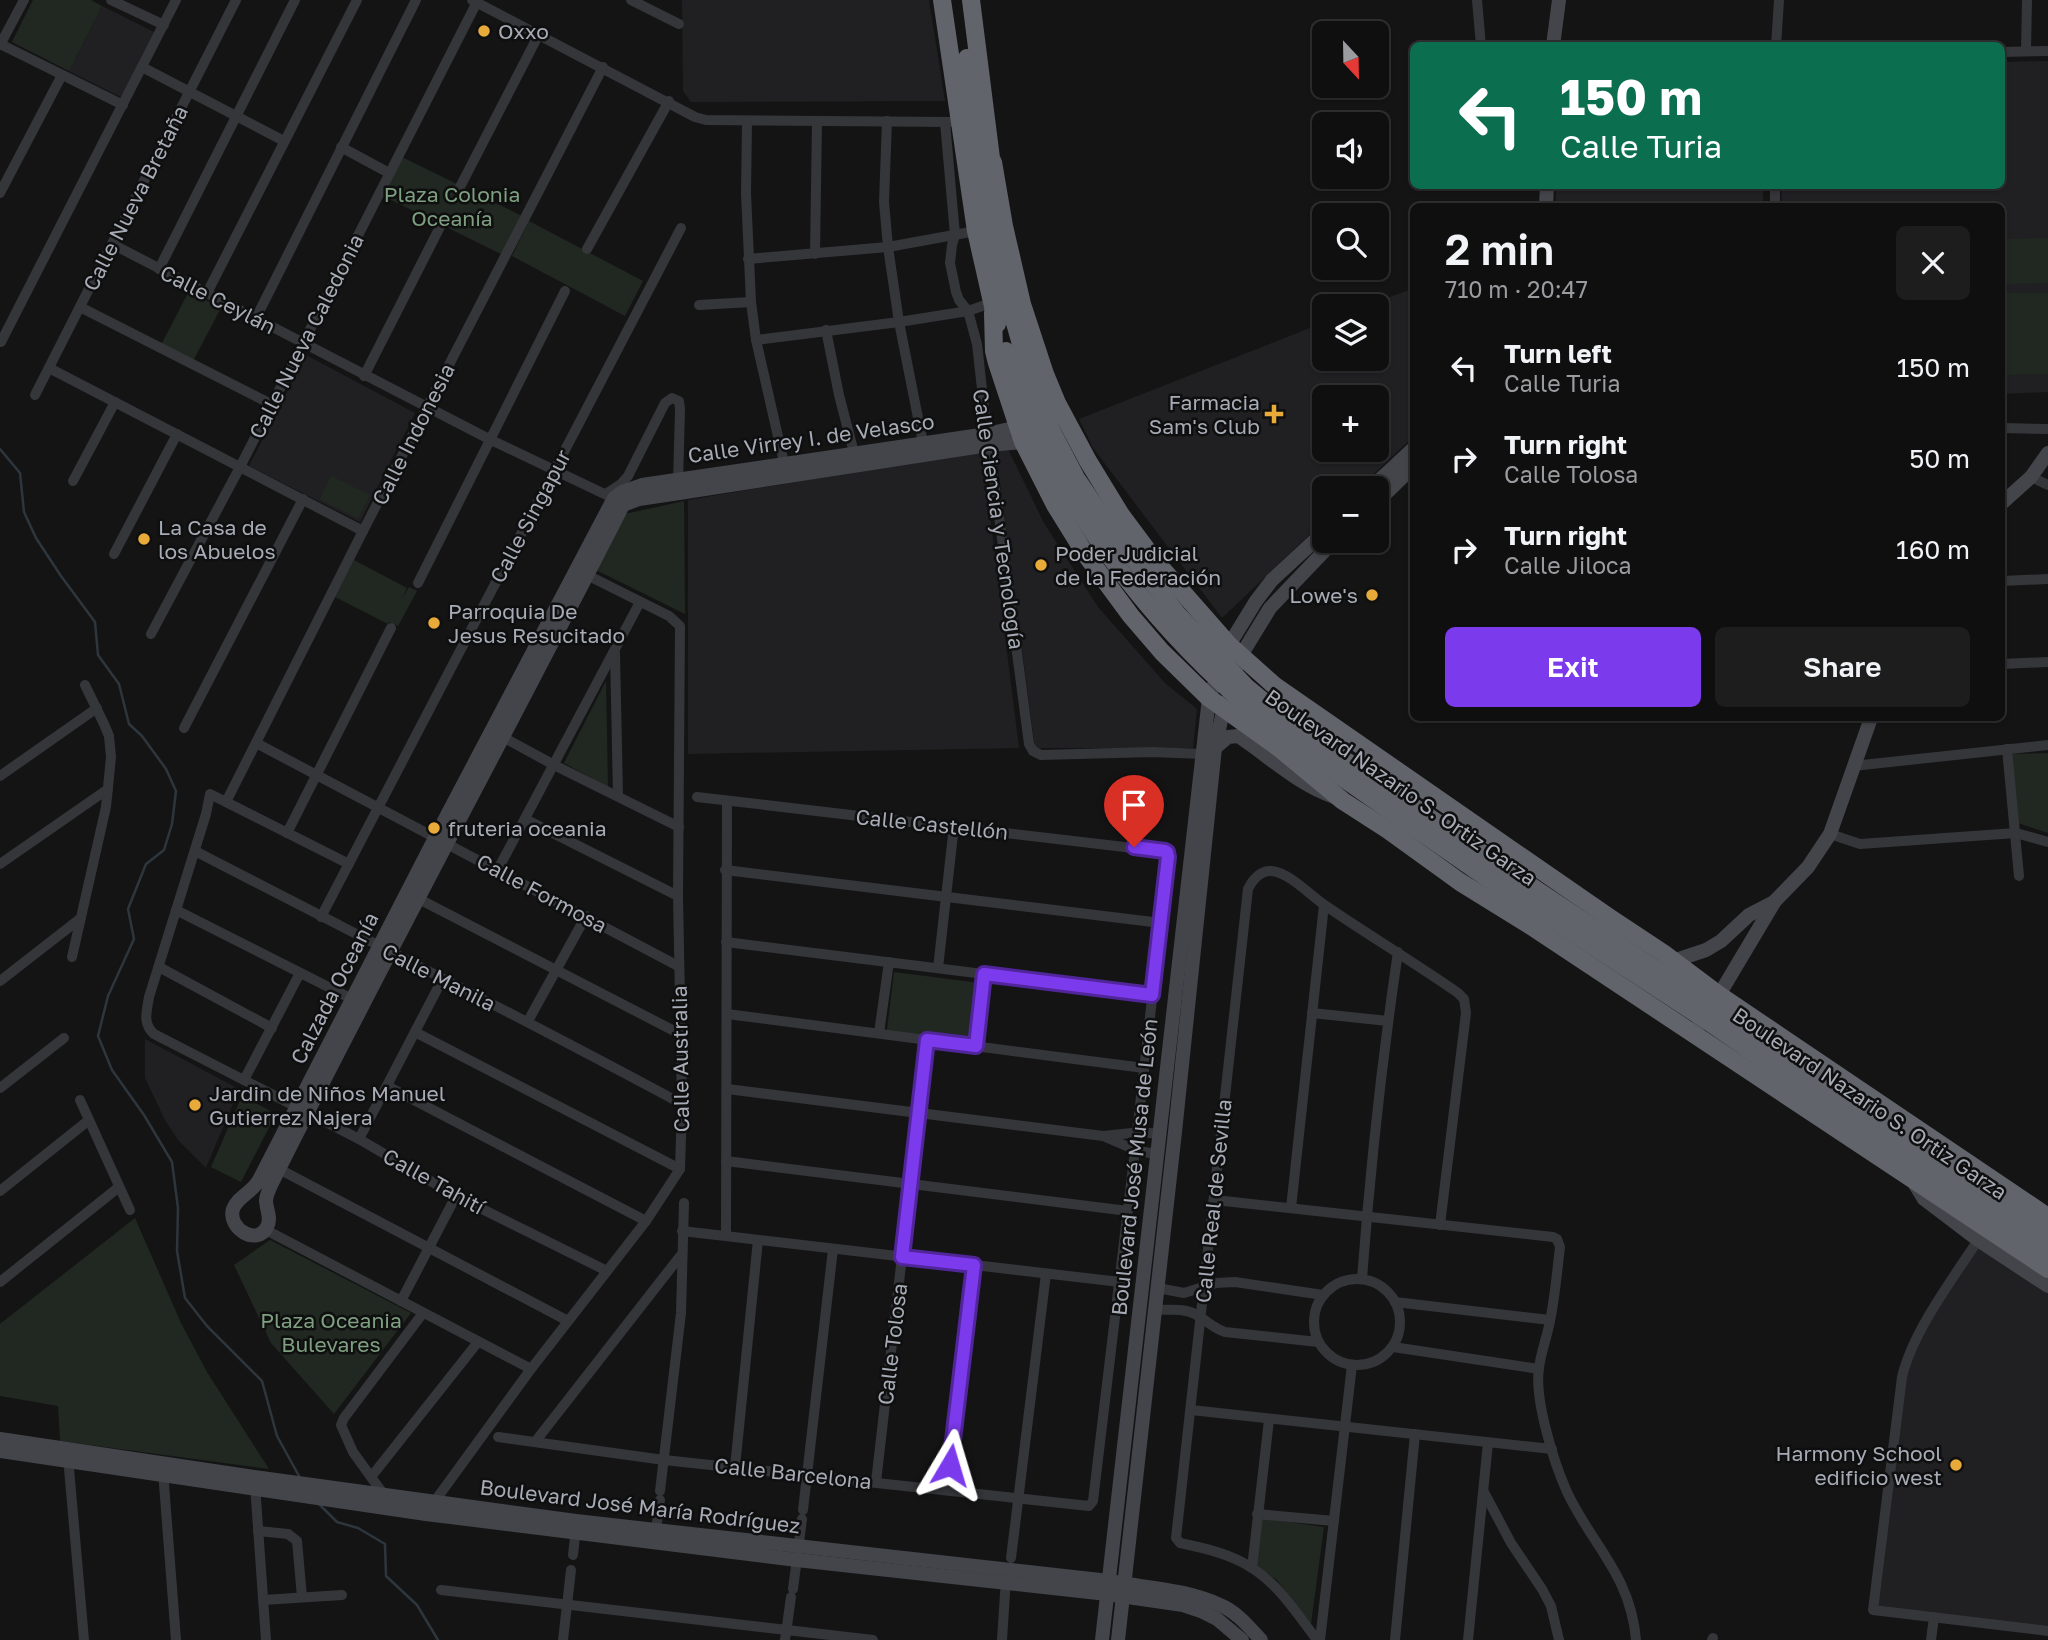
<!DOCTYPE html>
<html lang="en">
<head>
<meta charset="utf-8">
<style>
	body { margin:0; font-family:"Golos Text",sans-serif; background:#1d1d1e; color:#f1f3f6; height:100vh; display:flex; flex-direction:column; font-size:26px; white-space:nowrap }
	* { box-sizing:border-box; margin:0 }
	p { font-size:23px; color:#9b9c9f }
	.icon { flex:none; width:38px; height:38px; fill:none; stroke:currentColor; stroke-width:2; stroke-linecap:round; stroke-linejoin:round }
	.map { position:relative; flex:1; overflow:hidden }
	.drawer { position:absolute; left:1410px; top:203px; width:595px; height:518px; display:flex; flex-direction:column; background:#0f0f10; border-radius:10px; box-shadow:0 2px 5px #0004,0 0 0 2px #2f2f30 }
	.drawer>* { flex:none }
	.banner { position:absolute; left:1410px; top:42px; width:595px; height:147px; border-radius:10px; box-shadow:0 2px 5px #0004,0 0 0 2px #2f2f30; background:#0b6e4f; color:#fff; overflow:hidden }
	.needle { width:46px; rotate:158deg }
	.buttons { position:absolute; left:1312px; top:21px; display:grid; gap:14px }
	.buttons a { display:grid; place-items:center; width:77px; height:77px; border-radius:10px; background:#0f0f10; box-shadow:0 2px 5px #0004,0 0 0 2px #2f2f30; font-size:35px }
	.pin { position:absolute; display:grid; place-items:center; width:60px; height:60px; color:#fff; margin:-72px -30px; border-radius:50% 50% 50% 0; rotate:-45deg; box-shadow:0 0 7px #0007 }
	.pin .icon { rotate:45deg }
	.me { position:absolute; width:77px; margin:-38px; rotate:7deg; stroke-linejoin:round; filter:drop-shadow(0 0 5px #0008) }
	.turn { display:flex; align-items:center; gap:24px; height:147px; padding:0 35px; font-size:32px }
	.turn .icon { width:91px; height:91px; stroke-width:2.5 }
	.turn b { display:block; font-size:49px; line-height:60px }
	.round { display:grid; place-items:center; flex:none; width:74px; height:74px; border-radius:10px; background:#1d1d1e }
	.overview { display:flex; align-items:center; justify-content:space-between; height:119px; padding:0 35px }
	h1 { font-size:42px; font-weight:600; line-height:52px }
	.button { display:flex; gap:14px; margin-top:auto; padding:14px 35px }
	.button a { flex:1; height:80px; border-radius:10px; background:#7c3aed; color:#fff; font-size:28px; font-weight:600; line-height:80px; text-align:center }
	.button a+a { background:#1d1d1e; color:#f1f3f6 }
	ul { padding:0; list-style:none }
	li { display:flex; align-items:center; gap:21px; height:91px; padding:0 35px }
	li div { flex:1 }
	li b { display:block; font-size:26px }
	li em { font-style:normal }
	.map>svg:first-child { display:block }
	.built { fill:#202022; fill-rule:evenodd }
	.green { fill:#202821 }
	.lines { fill:none; stroke-linecap:round; stroke-linejoin:round }
	.stream { stroke:#2e363d; stroke-width:2.5 }
	.street { stroke:#35363a; stroke-width:10 }
	.secondary { stroke:#43454a; stroke-width:14 }
	.highway { stroke:#61646b; stroke-width:18 }
	.highway-bridge { stroke:#61646b; stroke-width:18 }
	.route-casing { stroke:#51269a; stroke-width:18 }
	.route { stroke:#7c3aed; stroke-width:12 }
	.poi-dot { fill:#e8ab39; stroke:#0f0f10; stroke-width:2.5 }
	.labels { text-anchor:middle; dominant-baseline:central; stroke-width:5; stroke-linejoin:round; paint-order:stroke }
	.poi-label { font-size:21px; fill:#a6abb5; stroke:#0f0f10; text-anchor:start }
	.park-label { font-size:21px; fill:#7e9f80; stroke:#0f0f10 }
	.street-label { font-size:21px; fill:#a6abb5; stroke:#0f0f10 }
</style>
</head>
<body>
<div class="map">
<svg width="2048" height="1640" viewBox="0 0 2048 1640">
	<rect width="100%" height="100%" fill="#141415"/>
	<!-- built -->
	<g class="built">
		<path d="M682 0H929L945 101 691 102 683 91Z"/>
		<path d="M102 6 154 32 121 97 69 71Z"/>
		<path d="M2048 61V392L2002 394V206H1782L1781 186H2002V62Z"/>
		<rect x="1556" y="186" width="207" height="20"/>
		<path d="M1414 288V436L1359 488H1325V520L1222 618 1093 448 1079 419 1325 322V359H1377V306H1366ZM1325 397H1377V450H1325Z"/>
		<path d="M306 355 415 413 360 522 249 466Z"/>
		<path d="M1008 449 1044 523 1098 607 1165 683 1197 709 1193 748H1035L996 452Z"/>
		<path d="M982 451 1019 748 688 754V500Z"/>
		<path d="M145 1039 239 1089 206 1168 178 1140 165 1120 145 1078Z"/>
		<path d="M1977 1242 2048 1289V1629L1869 1607 1907 1354Z"/>
	</g>
	<!-- green -->
	<g class="green">
		<path d="M33 0H91L102 6 69 71 12 42Z"/>
		<path d="M402 157 522 216 503 255 383 196Z"/>
		<path d="M529 221 643 281 625 316 512 256Z"/>
		<path d="M2048 238V283L2002 284V239Z"/>
		<path d="M189 291 221 308 193 361 161 345Z"/>
		<path d="M2002 293H2048V374L2002 375Z"/>
		<path d="M331 476 370 495 358 518 320 499Z"/>
		<path d="M684 501 685 614 594 569 620 515Z"/>
		<path d="M354 560 407 588 402 599 409 587 417 591 398 626 389 622 388 624 335 597Z"/>
		<path d="M606 681 608 787 564 763Z"/>
		<path d="M2048 753V833L2018 823 2012 754Z"/>
		<path d="M894 972 980 983 972 1041 887 1030Z"/>
		<path d="M242 1096 276 1114 241 1182 211 1167Z"/>
		<path d="M135 1218 181 1323 207 1372 269 1469 60 1441 58 1406 0 1396V1324Z"/>
		<path d="M270 1240 411 1313 334 1414 271 1343 234 1265Z"/>
		<path d="M1261 1518 1324 1527 1311 1624 1276 1579 1256 1567Z"/>
	</g>
	<g class="lines">
		<!-- stream -->
		<g class="stream">
			<path d="M0 449 20 473 24 512 36 538 61 576 95 622 98 655 119 684 129 724 142 736 166 769 176 791 172 824 164 850 146 864 128 909 134 939 108 996 98 1036 112 1070 144 1115 172 1162 178 1208 177 1251 185 1298 207 1326 262 1381 277 1436 299 1476"/>
			<path d="M319 1504 337 1522 358 1528 385 1544 386 1576 417 1605 438 1640"/>
		</g>
		<!-- street -->
		<g class="street">
			<path d="M111 0 164 25"/>
			<path d="M472 0 695 117 706 120 950 122"/>
			<path d="M631 0 679 24"/>
			<path d="M1477 0 1481 46"/>
			<path d="M0 44 123 105"/>
			<path d="M0 45 24 0"/>
			<path d="M1776 46 1779 0"/>
			<path d="M2026 51 2027 0"/>
			<path d="M2002 52 2048 51"/>
			<path d="M142 67 284 141"/>
			<path d="M887 121 884 202 888 247 899 322 923 443"/>
			<path d="M747 122 746 193 751 302 756 340 785 467"/>
			<path d="M945 122 955 235 952 245 950 263 956 292 959 300 968 311 977 344 987 434 999 516 1029 744 1033 751 1041 755 1152 752 1202 754"/>
			<path d="M341 147 389 173"/>
			<path d="M460 187 539 34"/>
			<path d="M0 193 62 75"/>
			<path d="M1775 206V186"/>
			<path d="M112 244 489 439 617 500"/>
			<path d="M587 249 669 101"/>
			<path d="M815 254 817 121"/>
			<path d="M748 259 888 247 976 231"/>
			<path d="M159 269 295 0"/>
			<path d="M207 293 357 0"/>
			<path d="M699 305 751 302"/>
			<path d="M80 307 271 404"/>
			<path d="M256 318 416 0"/>
			<path d="M826 330 839 395 854 453"/>
			<path d="M756 340 899 322 968 311 991 303"/>
			<path d="M1 342 176 0"/>
			<path d="M49 368 363 531"/>
			<path d="M364 376 441 225"/>
			<path d="M35 395 236 0"/>
			<path d="M2002 428 2048 429"/>
			<path d="M2031 477 2048 485"/>
			<path d="M73 481 115 402"/>
			<path d="M606 494 621 484 628 476 665 403 672 398 679 401 680 409 678 483"/>
			<path d="M114 554 177 434"/>
			<path d="M2002 581 2048 579"/>
			<path d="M418 583 565 291"/>
			<path d="M151 634 240 467 478 0"/>
			<path d="M615 652 618 796"/>
			<path d="M2002 664 2048 662"/>
			<path d="M184 728 303 499"/>
			<path d="M499 735 554 765 679 827"/>
			<path d="M256 743 678 966"/>
			<path d="M2007 749 2019 876"/>
			<path d="M1853 766 2048 745"/>
			<path d="M0 776 97 708"/>
			<path d="M697 797 1167 852 1168 857 1137 1132"/>
			<path d="M226 802 363 531 603 67"/>
			<path d="M525 819 678 896"/>
			<path d="M287 833 391 628"/>
			<path d="M1830 834 1860 844 2016 833 2048 842"/>
			<path d="M195 851C357 935 521 1017 682 1104"/>
			<path d="M0 864 108 789"/>
			<path d="M349 864 210 794 206 814 149 997C147 1011 142 1023 154 1034L359 1139 456 1196 607 1271"/>
			<path d="M725 870 1161 923"/>
			<path d="M497 871 640 602"/>
			<path d="M417 898 680 1034"/>
			<path d="M176 910 352 999"/>
			<path d="M321 917 681 228"/>
			<path d="M726 942 1152 995"/>
			<path d="M72 957 106 807 111 757 109 736 104 724 85 685"/>
			<path d="M159 967 272 1028"/>
			<path d="M938 968 954 826"/>
			<path d="M0 981 81 918"/>
			<path d="M1312 1013 1388 1021"/>
			<path d="M727 1014 1144 1068"/>
			<path d="M528 1021 586 916"/>
			<path d="M415 1032 680 1169"/>
			<path d="M879 1033 889 962"/>
			<path d="M976 1046 984 974"/>
			<path d="M244 1080 300 973"/>
			<path d="M387 1086 646 1221"/>
			<path d="M0 1088 64 1038"/>
			<path d="M727 1089 1103 1136 1141 1132 1159 1134"/>
			<path d="M80 1100 130 1210"/>
			<path d="M1103 1136 1138 1151 1157 1154"/>
			<path d="M359 1139 442 980"/>
			<path d="M726 1161 1128 1211"/>
			<path d="M279 1169 568 1321"/>
			<path d="M0 1191 89 1120"/>
			<path d="M1215 1200 1553 1237 1557 1239 1560 1247C1557 1272 1555 1297 1550 1321 1547 1337 1541 1352 1539 1368 1534 1399 1554 1463 1567 1492 1592 1545 1631 1576 1636 1640"/>
			<path d="M1291 1208 1324 905"/>
			<path d="M266 1230 531 1369"/>
			<path d="M682 1231 1120 1282"/>
			<path d="M726 1236 727 801"/>
			<path d="M1978 1240C1952 1280 1913 1331 1902 1377L1873 1610 2048 1631"/>
			<circle cx="1357" cy="1322" r="43"/>
			<path d="M1362 1279C1370 1170 1382 1060 1398 952"/>
			<path d="M0 1282 119 1187"/>
			<path d="M1158 1288 1184 1293 1216 1283 1235 1282 1323 1295"/>
			<path d="M401 1301 456 1196"/>
			<path d="M1395 1302 1550 1320"/>
			<path d="M1155 1310C1168 1310 1183 1308 1195 1314 1206 1320 1213 1328 1225 1332L1318 1342"/>
			<path d="M1393 1347 1539 1369"/>
			<path d="M1191 1410 1552 1449"/>
			<path d="M498 1437 664 1460 1089 1506 1093 1501 1135 1150"/>
			<path d="M535 1442 681 1255"/>
			<path d="M68 1457 84 1640"/>
			<path d="M735 1467 758 1240"/>
			<path d="M163 1471 176 1640"/>
			<path d="M371 1477 478 1342"/>
			<path d="M876 1482 927 1040"/>
			<path d="M255 1485 266 1640"/>
			<path d="M947 1490 974 1265"/>
			<path d="M660 1491 681 1313 684 1203"/>
			<path d="M1484 1492 1511 1543 1542 1589 1551 1606 1559 1640"/>
			<path d="M384 1495 353 1452 341 1425 344 1418 423 1313"/>
			<path d="M432 1505 531 1369 646 1221 680 1169 682 1104 678 896 680 626 669 616 587 575"/>
			<path d="M803 1510 833 1249"/>
			<path d="M1257 1514 1334 1521"/>
			<path d="M656 1530 660 1500"/>
			<path d="M258 1531 288 1534 297 1541 302 1597"/>
			<path d="M573 1555 576 1528"/>
			<path d="M1011 1558 1046 1274"/>
			<path d="M1252 1568 1269 1420"/>
			<path d="M793 1589 802 1519"/>
			<path d="M441 1590 873 1640"/>
			<path d="M263 1600 342 1595"/>
			<path d="M563 1640 571 1570"/>
			<path d="M785 1640 791 1597"/>
			<path d="M1002 1640 1006 1578"/>
			<path d="M1317 1640C1298 1615 1279 1585 1252 1568 1231 1554 1204 1548 1180 1543L1176 1538 1248 889C1253 879 1260 870 1272 871 1290 873 1311 896 1326 906 1370 936 1415 963 1458 993L1464 999 1466 1013 1440 1225"/>
			<path d="M1320 1640 1352 1365"/>
			<path d="M1395 1640 1415 1434"/>
			<path d="M1468 1640 1488 1443"/>
			<path d="M1712 1640 1713 1638"/>
			<path d="M1931 1640 1934 1617"/>
		</g>
		<!-- secondary -->
		<g class="secondary">
			<path d="M1553 46 1559 0"/>
			<path d="M1546 206 1547 186"/>
			<path d="M1018 427 987 434 642 485 622 492 614 498 435 838 259 1180C253 1192 237 1197 233 1209 227 1228 257 1247 267 1227 272 1218 266 1209 266 1200 267 1190 275 1178 279 1169 391 946 510 727 623 505L639 499 679 493 988 445 1023 442"/>
			<path d="M1371 488 1414 448"/>
			<path d="M1377 502 1414 466"/>
			<path d="M2002 503 2031 477 2048 453"/>
			<path d="M1237 666 1240 657 1270 608 1334 541"/>
			<path d="M1215 748 1228 737 1238 736C1270 757 1297 784 1334 797"/>
			<path d="M1673 961 1706 950 1721 941 1749 915 1774 902"/>
			<path d="M1693 1033 1719 995 1775 901 1808 867 1830 834 1871 718"/>
			<path d="M1913 1181 1924 1199 1978 1240 2048 1286"/>
			<path d="M0 1439 254 1477 576 1521 1109 1581C1146 1588 1186 1589 1220 1605 1237 1612 1249 1627 1261 1640"/>
			<path d="M0 1451 426 1514 797 1560 1107 1594 1183 1605 1201 1611 1217 1619 1242 1640"/>
			<path d="M1102 1640 1209 698 1229 645 1256 601 1272 580 1325 531"/>
			<path d="M1118 1640 1175 1132 1215 748 1225 702"/>
		</g>
		<!-- highway -->
		<g class="highway">
			<path d="M942 0 976 231 997 324"/>
			<path d="M971 0 993 174"/>
			<path d="M967 58C976 137 982 219 1007 295"/>
			<path d="M993 162 1004 226 1022 304 1045 374 1057 403 1088 461 1121 515 1156 562 1229 645 1275 686 1610 918 1663 953 1719 995 2048 1217"/>
			<path d="M1009 302 1023 351 1043 409"/>
			<path d="M993 313 994 351 997 363 1023 442 1055 505 1086 555 1131 616 1162 652 1209 698 1279 748 1343 801 1388 830 1460 882 1531 926 2048 1269"/>
			<path d="M1006 351 1028 415"/>
			<path d="M1511 873 1592 927"/>
			<path d="M1496 884 1558 923"/>
			<path d="M1793 1061 2048 1233"/>
			<path d="M1872 1134 2048 1250"/>
		</g>
		<!-- highway-bridge -->
		<g class="highway-bridge">
			<path d="M1043 409 1052 432 1076 478 1111 530 1178 615 1246 687 1290 723 1511 873"/>
			<path d="M1028 415C1086 546 1183 660 1297 746L1496 884"/>
			<path d="M1558 923 1709 1022 1872 1134"/>
			<path d="M1592 927 1793 1061"/>
		</g>
	</g>
	<g class="lines">
		<!-- route casing -->
		<g class="route-casing">
			<path id="route" d="M950 1465 974 1265 902 1257 927 1040 976 1046 984 974 1152 995 1168 857 1167 852 1165 851 1134 847"/>
		</g>
		<!-- route -->
		<use href="#route" class="route"/>
	</g>
	<!-- markers -->
	<g class="poi-dot">
		<circle cx="484" cy="31" r="7"/>
		<path d="M1270.5 403.5h7v7h7v7h-7v7h-7v-7h-7v-7h7z"/>
		<circle cx="144" cy="539" r="7"/>
		<circle cx="1041" cy="565" r="7"/>
		<circle cx="1372" cy="595" r="7"/>
		<circle cx="434" cy="623" r="7"/>
		<circle cx="434" cy="828" r="7"/>
		<circle cx="195" cy="1105" r="7"/>
		<circle cx="1956" cy="1465" r="7"/>
	</g>
	<g class="labels">
		<!-- poi labels -->
		<g class="poi-label">
			<text x="498" y="31">Oxxo</text>
			<text x="1260" y="402" text-anchor="end">Farmacia<tspan x="1260" dy="24">Sam's Club</tspan></text>
			<text x="158" y="527">La Casa de<tspan x="158" dy="24">los Abuelos</tspan></text>
			<text x="1055" y="553">Poder Judicial<tspan x="1055" dy="24">de la Federación</tspan></text>
			<text x="1358" y="595" text-anchor="end">Lowe's</text>
			<text x="448" y="611">Parroquia De<tspan x="448" dy="24">Jesus Resucitado</tspan></text>
			<text x="448" y="828">fruteria oceania</text>
			<text x="209" y="1093">Jardin de Niños Manuel<tspan x="209" dy="24">Gutierrez Najera</tspan></text>
			<text x="1942" y="1453" text-anchor="end">Harmony School<tspan x="1942" dy="24">edificio west</tspan></text>
		</g>
		<!-- park labels -->
		<g class="park-label">
			<text x="452" y="194">Plaza Colonia<tspan x="452" dy="24">Oceanía</tspan></text>
			<text x="331" y="1320">Plaza Oceania<tspan x="331" dy="24">Bulevares</tspan></text>
		</g>
		<!-- street labels -->
		<g class="street-label">
			<text transform="translate(135 198) rotate(-63)">Calle Nueva Bretaña</text>
			<text transform="translate(218 299) rotate(27)">Calle Ceylán</text>
			<text transform="translate(306 336) rotate(-63)">Calle Nueva Caledonia</text>
			<text transform="translate(413 434) rotate(-63)">Calle Indonesia</text>
			<text transform="translate(811 438) rotate(-8)">Calle Virrey I. de Velasco</text>
			<text transform="translate(530 516) rotate(-62)">Calle Singapur</text>
			<text transform="translate(999 519) rotate(82)">Calle Ciencia y Tecnología</text>
			<text transform="translate(1401 787) rotate(35)">Boulevard Nazario S. Ortiz Garza</text>
			<text transform="translate(932 824) rotate(6)">Calle Castellón</text>
			<text transform="translate(542 893) rotate(28)">Calle Formosa</text>
			<text transform="translate(439 977) rotate(27)">Calle Manila</text>
			<text transform="translate(334 988) rotate(-63)">Calzada Oceanía</text>
			<text transform="translate(680 1059) rotate(-91)">Calle Australia</text>
			<text transform="translate(1870 1103) rotate(34)">Boulevard Nazario S. Ortiz Garza</text>
			<text transform="translate(1134 1167) rotate(-84)">Boulevard José Musa de León</text>
			<text transform="translate(434 1181) rotate(29)">Calle Tahití</text>
			<text transform="translate(1213 1201) rotate(-84)">Calle Real de Sevilla</text>
			<text transform="translate(892 1344) rotate(-83)">Calle Tolosa</text>
			<text transform="translate(793 1473) rotate(6)">Calle Barcelona</text>
			<text transform="translate(640 1506) rotate(7)">Boulevard José María Rodríguez</text>
		</g>
	</g>
</svg>
<div class="buttons">
<a><svg class="needle" viewBox="-14 -14 28 28"><path d="M0-13l5 13h-10z" fill="#e53935"/><path d="M0 13l5-13h-10z" fill="#9b9c9f"/></svg></a>
<a><svg class="icon" aria-label="sound" viewBox="0 0 24 24"><path d="M4 9h4l5-4v14l-5-4H4zM17 9q2 3 0 6"/></svg></a>
<a><svg class="icon" aria-label="search" viewBox="0 0 24 24"><circle cx="10" cy="10" r="6"/><path d="M15 15l6 6"/></svg></a>
<a><svg class="icon" aria-label="layers" viewBox="0 0 24 24"><path d="M12 4l9 5-9 5-9-5zM3 14l9 5 9-5"/></svg></a>
<a>+</a>
<a>−</a>
</div>
<div class="pin" style="left:1134px;top:847px;background:#d93025"><svg class="icon" aria-label="arrive" viewBox="0 0 24 24"><path d="M6 21V4h12l-3 4 3 4H6"/></svg></div>
<svg class="me" style="left:950px;top:1465px" viewBox="-20 -20 40 40"><path d="M0-17L14 15 0 8-14 15z" fill="#7c3aed" stroke="#fff" stroke-width="4"/></svg>
<div class="banner">
<div class="turn"><svg class="icon" aria-label="left" viewBox="0 0 24 24"><path d="M17 20v-9H6M10 6l-5 5 5 5"/></svg><div><b>150 m</b>Calle Turia</div></div>
</div>
<section class="drawer">
<div class="overview"><div><h1>2 min</h1><p>710 m · 20:47</p></div><a class="round"><svg class="icon" aria-label="close" viewBox="0 0 24 24"><path d="M6 6l12 12M18 6L6 18"/></svg></a></div>
<ul>
<li><svg class="icon" aria-label="left" viewBox="0 0 24 24"><path d="M17 20v-9H6M10 6l-5 5 5 5"/></svg><div><b>Turn left</b><p>Calle Turia</p></div><em>150 m</em></li>
<li><svg class="icon" aria-label="right" viewBox="0 0 24 24"><path d="M7 20v-9h11M14 6l5 5-5 5"/></svg><div><b>Turn right</b><p>Calle Tolosa</p></div><em>50 m</em></li>
<li><svg class="icon" aria-label="right" viewBox="0 0 24 24"><path d="M7 20v-9h11M14 6l5 5-5 5"/></svg><div><b>Turn right</b><p>Calle Jiloca</p></div><em>160 m</em></li>
</ul>
<div class="button"><a>Exit</a><a>Share</a></div>
</section>
</div>
</body>
</html>
